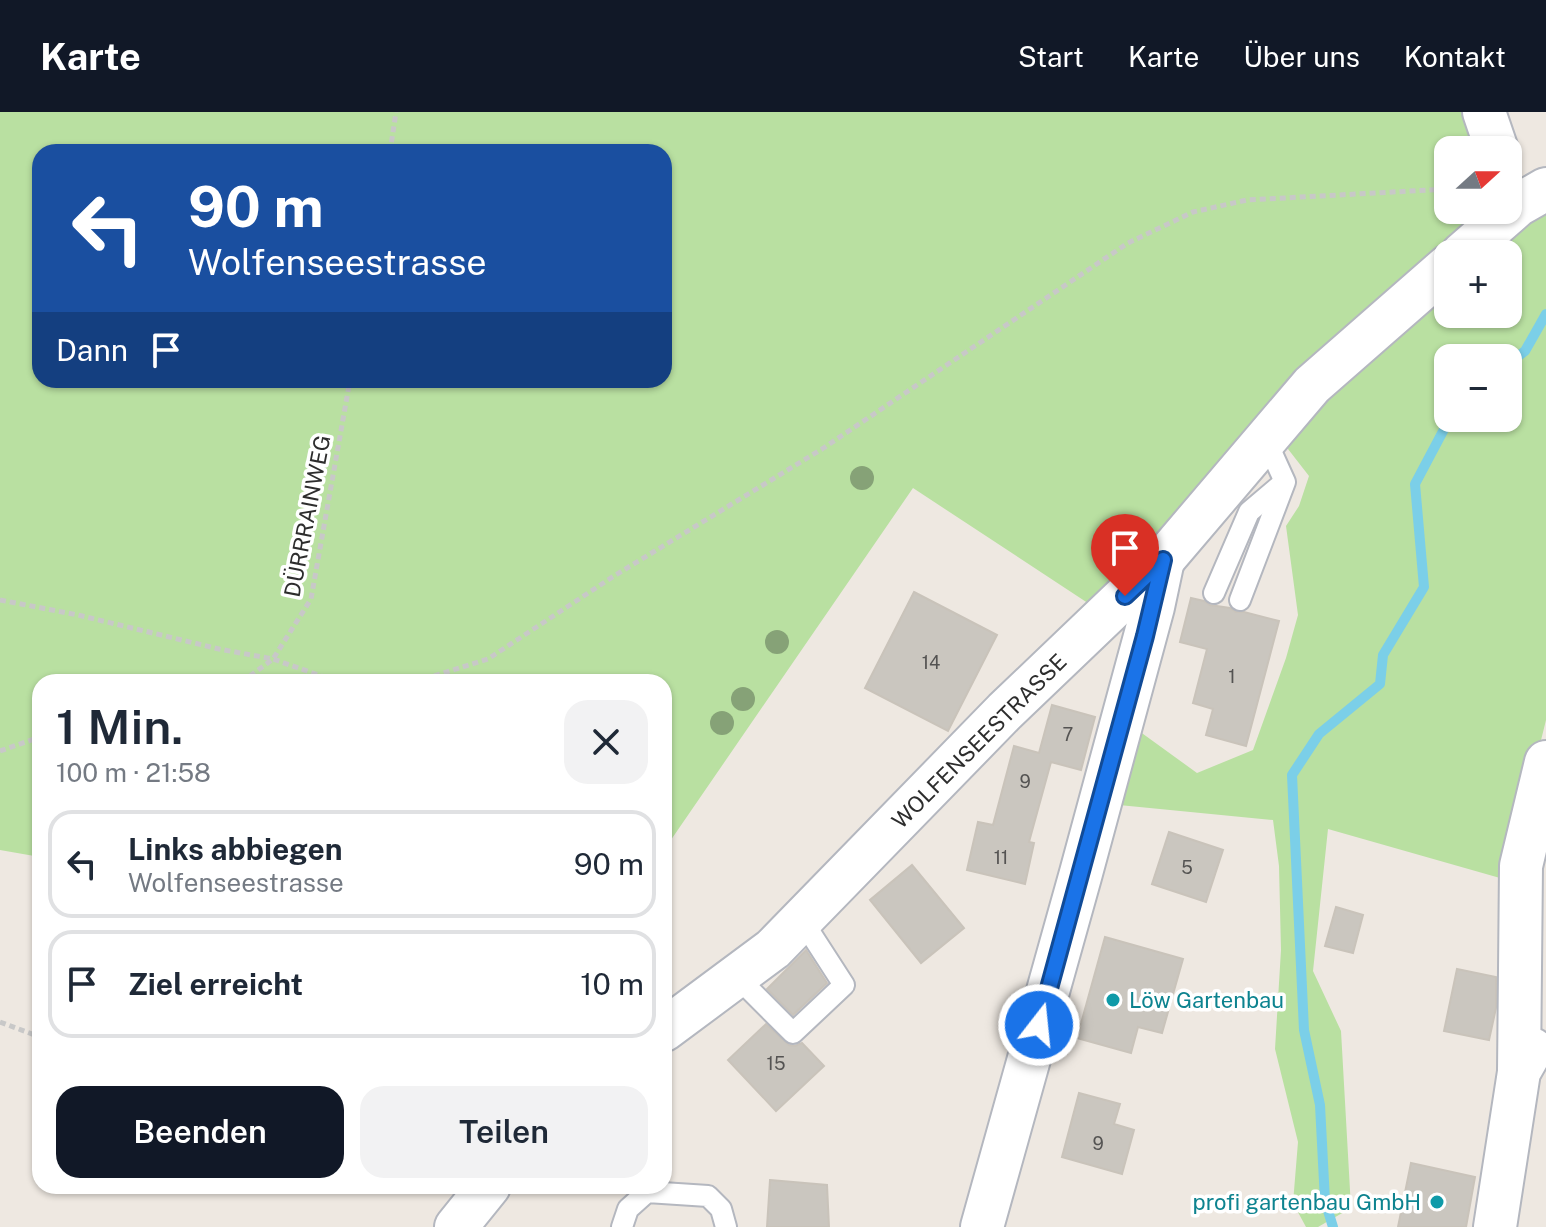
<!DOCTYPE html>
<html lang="de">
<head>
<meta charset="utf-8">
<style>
	body { margin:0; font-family:"Public Sans",sans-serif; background:#f2f2f3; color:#1f2937; height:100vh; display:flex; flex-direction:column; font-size:30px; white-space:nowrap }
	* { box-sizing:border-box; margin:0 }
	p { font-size:26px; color:#747a83 }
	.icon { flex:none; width:44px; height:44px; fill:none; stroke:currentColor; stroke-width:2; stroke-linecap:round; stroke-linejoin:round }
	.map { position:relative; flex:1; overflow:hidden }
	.details { position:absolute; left:32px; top:562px; width:640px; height:520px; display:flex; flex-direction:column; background:#fff; border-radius:24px; box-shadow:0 2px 6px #0004 }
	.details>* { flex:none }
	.banner { position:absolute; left:32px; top:32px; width:640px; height:244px; border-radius:24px; box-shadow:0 2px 6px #0004; background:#1a4fa0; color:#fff; overflow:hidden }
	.needle { width:52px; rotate:69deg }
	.controls { position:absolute; left:1434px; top:24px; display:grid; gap:16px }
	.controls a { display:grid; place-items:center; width:88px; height:88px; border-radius:16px; background:#fff; box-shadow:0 2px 6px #0004; font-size:40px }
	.pin { position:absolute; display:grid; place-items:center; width:68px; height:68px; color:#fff; margin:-82px -34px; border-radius:50% 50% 50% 0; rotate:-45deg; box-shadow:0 0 8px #0007 }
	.pin .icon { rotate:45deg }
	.me { position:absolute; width:88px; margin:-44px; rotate:16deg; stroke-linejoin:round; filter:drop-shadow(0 0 6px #0008) }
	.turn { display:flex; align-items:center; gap:28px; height:168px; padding:0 24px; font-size:36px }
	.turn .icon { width:104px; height:104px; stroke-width:2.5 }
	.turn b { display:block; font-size:56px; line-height:68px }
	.then { display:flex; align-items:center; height:76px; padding:0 24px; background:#0003; gap:16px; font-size:30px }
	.round { display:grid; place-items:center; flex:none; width:84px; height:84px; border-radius:24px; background:#f2f2f3 }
	.overview { display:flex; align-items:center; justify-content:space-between; height:136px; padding:0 24px }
	h1 { font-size:48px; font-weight:600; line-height:60px }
	.cta { display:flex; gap:16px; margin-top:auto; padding:16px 24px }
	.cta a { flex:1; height:92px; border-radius:24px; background:#111827; color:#fff; font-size:32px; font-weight:600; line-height:92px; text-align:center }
	.cta a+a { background:#f2f2f3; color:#1f2937 }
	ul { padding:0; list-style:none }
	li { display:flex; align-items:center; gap:24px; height:108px; margin:0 16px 12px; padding:0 8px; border:4px solid #e0e1e3; border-radius:24px }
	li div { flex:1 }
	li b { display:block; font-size:30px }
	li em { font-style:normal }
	header { display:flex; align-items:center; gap:48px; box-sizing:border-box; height:112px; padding:0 40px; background:#111827; color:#fff }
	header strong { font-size:38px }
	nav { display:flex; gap:44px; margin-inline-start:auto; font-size:28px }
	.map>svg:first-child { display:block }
	.green { fill:#b9e0a1; fill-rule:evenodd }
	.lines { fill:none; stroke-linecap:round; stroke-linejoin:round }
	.stream { stroke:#7bcfe8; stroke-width:10 }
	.building { fill:#cac6bf; stroke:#c9c3ba; stroke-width:2 }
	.lane-casing { stroke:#b4b7bf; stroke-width:24 }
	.street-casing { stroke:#b4b7bf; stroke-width:46 }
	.path { stroke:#c8c8c8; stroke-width:5; stroke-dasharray:6 4; stroke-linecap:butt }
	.lane { stroke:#fff; stroke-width:20 }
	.street { stroke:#fff; stroke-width:42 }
	.tree { fill:#86a277 }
	.route-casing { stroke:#114b97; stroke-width:20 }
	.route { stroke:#1a73e8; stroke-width:14 }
	.culture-dot { fill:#0f9aa8; stroke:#fff; stroke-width:3 }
	.labels { text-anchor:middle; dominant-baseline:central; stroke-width:7; stroke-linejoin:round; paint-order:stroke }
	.number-label { font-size:18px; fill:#545352 }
	.street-label { font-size:22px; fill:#2d2d2d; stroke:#fff }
	.culture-label { font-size:22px; fill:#0d838f; stroke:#fff; text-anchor:start }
</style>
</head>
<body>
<header>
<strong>Karte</strong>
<nav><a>Start</a><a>Karte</a><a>Über uns</a><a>Kontakt</a></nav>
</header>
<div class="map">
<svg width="1546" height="1115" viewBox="0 0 1546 1115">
	<rect width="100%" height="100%" fill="#eee8e1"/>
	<!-- green -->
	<g class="green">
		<path d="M0 0H1484L1497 38H1448V98H1508V67L1518 93 1106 503 913 376 664 738V570H40V745L0 738ZM40 40H664V268H40Z"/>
		<path d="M1546 96V608L1512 746 1500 766 1328 717 1313 859 1341 919 1351 1096 1318 1115H1306L1293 1091 1298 1030 1275 937 1281 838 1279 754 1273 708 1119 693 1139 619 1197 661 1253 638 1286 546 1298 503 1286 414 1299 394 1309 364 1288 337 1292 318 1448 165V202H1508V142H1475ZM1448 246H1508V306H1448Z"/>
	</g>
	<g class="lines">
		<!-- stream -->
		<g class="stream">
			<path d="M1508 252 1525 239 1546 202"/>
			<path d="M1333 1115 1325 1089 1320 993 1304 918 1292 663 1319 622 1380 572 1383 543 1424 475 1415 372 1450 306"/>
		</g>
	</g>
	<!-- building -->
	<g class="building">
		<path d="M914 480 997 523 948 619 865 576Z"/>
		<path d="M1191 486 1204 489 1210 493 1230 496 1236 500H1244L1279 509 1246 634 1206 623 1213 597 1193 591 1207 537 1180 530Z"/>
		<path d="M1052 593 1095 605 1081 658 1051 650 1029 730 1034 731 1025 772 967 758 978 710 993 713 1014 634 1039 641Z"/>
		<path d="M1169 720 1223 738 1206 790 1152 772Z"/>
		<path d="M912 753 964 816 921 851 870 788Z"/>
		<path d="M1336 795 1363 803 1353 841 1325 834Z"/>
		<path d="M1105 825 1183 847 1162 921 1138 915 1131 941 1077 926Z"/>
		<path d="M806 838 827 871 793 903 767 877Z"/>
		<path d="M1457 857 1496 865V896L1489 928 1444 919Z"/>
		<path d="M766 912 789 933 795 934 802 931 824 954 776 999 728 948Z"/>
		<path d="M1079 981 1120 992 1114 1012 1134 1018 1122 1062 1062 1045Z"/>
		<path d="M1411 1051 1475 1065 1466 1115H1398Z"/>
		<path d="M770 1068 827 1073 829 1115H767Z"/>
	</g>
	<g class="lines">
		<!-- lane casing -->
		<g class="lane-casing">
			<g id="lane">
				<path d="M1214 481 1249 400 1282 372"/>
				<path d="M1240 488 1285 370 1266 328"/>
				<path d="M737 865 793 921 844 873 802 808"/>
				<path d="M622 1115 628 1097 647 1080 708 1084 721 1097 726 1115"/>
			</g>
		</g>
		<!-- street casing -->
		<g class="street-casing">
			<g id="street">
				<path d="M1484 0 1497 38"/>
				<path d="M1462 142 1518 93 1546 77"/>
				<path d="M664 918 773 837 1005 599 1163 448 1312 273 1448 154"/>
				<path d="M1519 960 1521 754 1546 650"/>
				<path d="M456 1115 489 1074"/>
				<path d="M982 1115 1081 761 1153 495 1163 448"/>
				<path d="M1495 1115 1519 960 1532 937"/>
			</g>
		</g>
		<!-- path -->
		<g class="path">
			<path d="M390 40 396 0"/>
			<path d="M0 488 78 503 219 537 273 547 338 570"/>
			<path d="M242 570 273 547 311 487 350 268"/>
			<path d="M405 570 418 569 488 547 614 464 822 337 1128 131 1193 100 1247 88 1448 77"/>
			<path d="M0 639 40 625"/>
			<path d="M0 910 40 925"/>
		</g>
		<!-- lane -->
		<use href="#lane" class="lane"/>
		<!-- street -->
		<use href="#street" class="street"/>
	</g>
	<!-- trees -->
	<g class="tree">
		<circle cx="862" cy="366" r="12"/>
		<circle cx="777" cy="530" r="12"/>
		<circle cx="743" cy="587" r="12"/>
		<circle cx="722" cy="611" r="12"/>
	</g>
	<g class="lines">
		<!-- route casing -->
		<g class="route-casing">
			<path id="route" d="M1039 913 1145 524 1163 448 1125 484"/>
		</g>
		<!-- route -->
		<use href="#route" class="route"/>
	</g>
	<!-- markers -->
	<g class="culture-dot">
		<circle cx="1113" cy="888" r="8"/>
		<circle cx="1437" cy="1090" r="8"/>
	</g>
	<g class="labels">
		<!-- number labels -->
		<g class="number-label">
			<text x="931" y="550">14</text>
			<text x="1232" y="564">1</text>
			<text x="1068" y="622">7</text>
			<text x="1025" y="669">9</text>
			<text x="1001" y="745">11</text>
			<text x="1187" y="755">5</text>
			<text x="776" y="951">15</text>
			<text x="1098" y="1031">9</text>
		</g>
		<!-- street labels -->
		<g class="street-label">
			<text transform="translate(307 404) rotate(-79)">DÜRRRAINWEG</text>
			<text transform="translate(979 629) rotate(-45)">WOLFENSEESTRASSE</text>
		</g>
		<!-- culture labels -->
		<g class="culture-label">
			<text x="1129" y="888">Löw Gartenbau</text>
			<text x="1421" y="1090" text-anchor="end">profi gartenbau GmbH</text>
		</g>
	</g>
</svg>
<div class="controls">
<a><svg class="needle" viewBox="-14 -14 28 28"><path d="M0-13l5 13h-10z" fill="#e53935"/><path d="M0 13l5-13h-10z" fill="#747a83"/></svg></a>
<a>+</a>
<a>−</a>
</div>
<div class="pin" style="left:1125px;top:484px;background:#d93025"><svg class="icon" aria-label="arrive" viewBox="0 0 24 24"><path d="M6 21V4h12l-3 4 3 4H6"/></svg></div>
<svg class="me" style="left:1039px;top:913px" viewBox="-20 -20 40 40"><circle r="17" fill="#1a73e8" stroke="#fff" stroke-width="3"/><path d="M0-11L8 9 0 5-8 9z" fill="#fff"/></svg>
<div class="banner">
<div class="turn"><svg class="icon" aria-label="left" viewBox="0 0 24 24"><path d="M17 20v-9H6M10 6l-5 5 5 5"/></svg><div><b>90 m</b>Wolfenseestrasse</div></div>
<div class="then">Dann<svg class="icon" aria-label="arrive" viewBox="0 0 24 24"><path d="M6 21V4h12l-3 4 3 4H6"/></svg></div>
</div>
<section class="details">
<div class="overview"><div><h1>1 Min.</h1><p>100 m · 21:58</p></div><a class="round"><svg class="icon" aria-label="close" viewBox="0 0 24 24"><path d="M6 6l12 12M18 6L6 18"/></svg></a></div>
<ul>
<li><svg class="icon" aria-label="left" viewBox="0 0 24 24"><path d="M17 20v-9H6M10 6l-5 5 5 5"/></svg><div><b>Links abbiegen</b><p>Wolfenseestrasse</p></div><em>90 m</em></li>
<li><svg class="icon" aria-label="arrive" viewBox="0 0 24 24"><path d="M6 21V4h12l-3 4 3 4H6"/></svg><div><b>Ziel erreicht</b></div><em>10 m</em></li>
</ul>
<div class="cta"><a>Beenden</a><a>Teilen</a></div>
</section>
</div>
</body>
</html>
